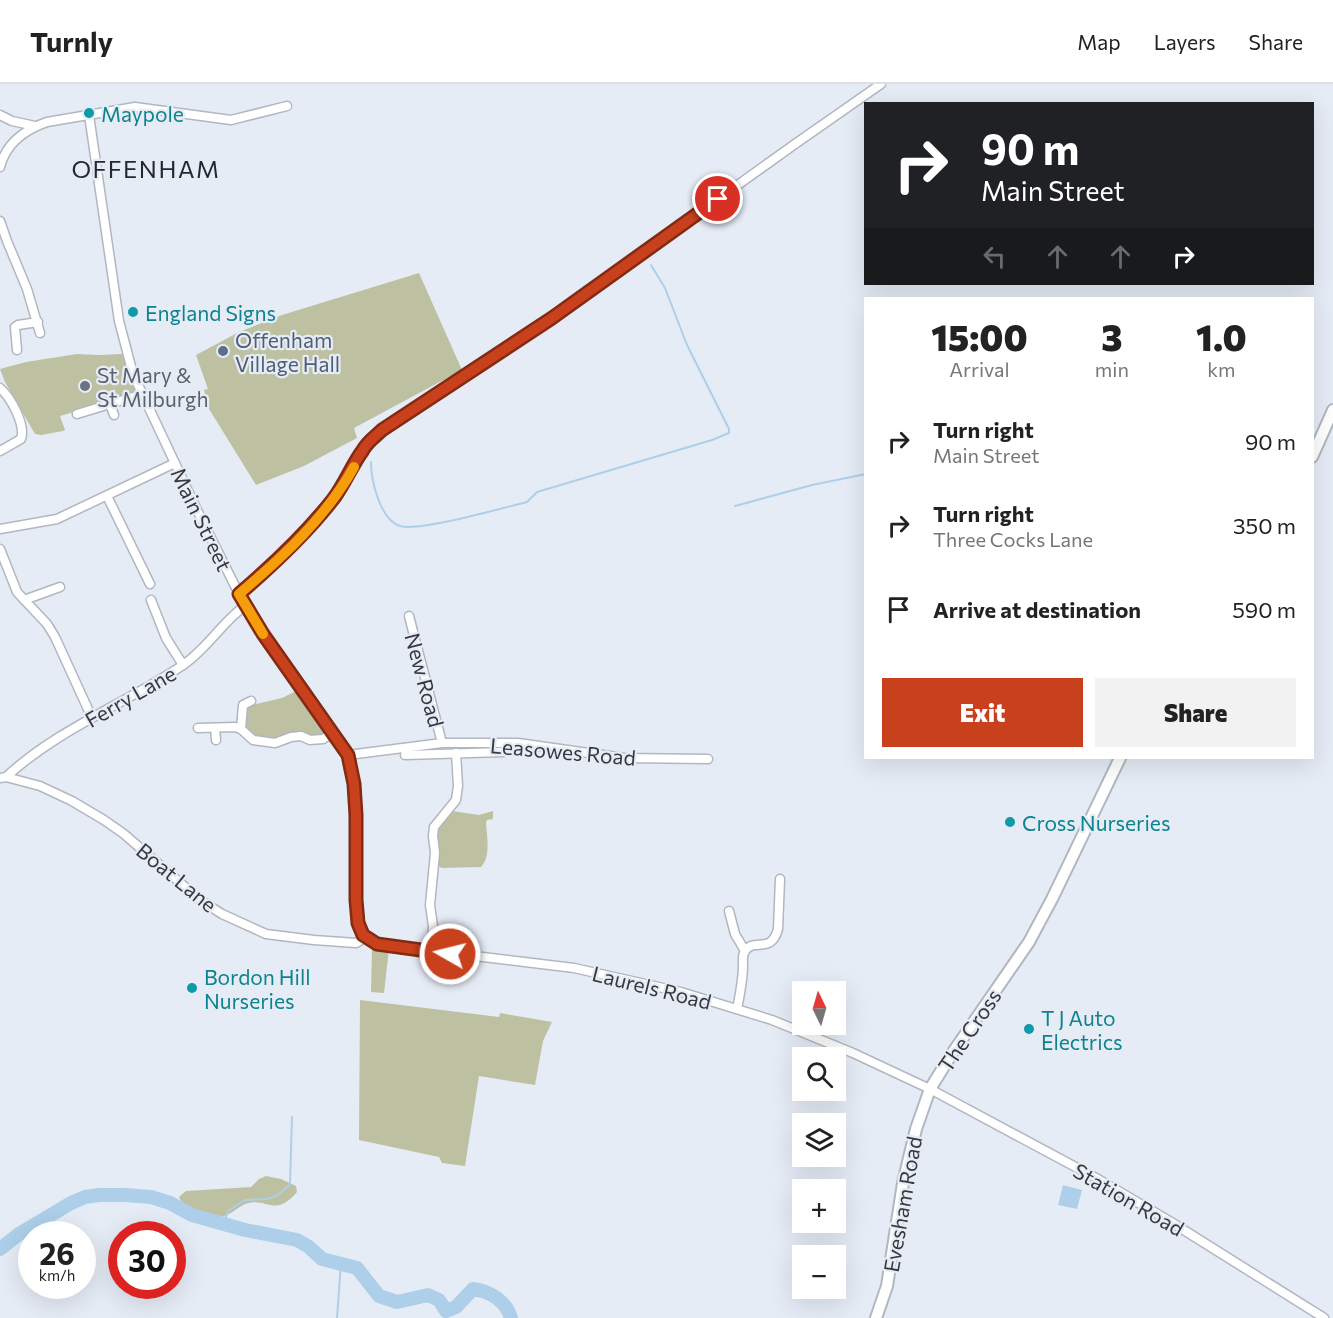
<!DOCTYPE html>
<html lang="en">
<head>
<meta charset="utf-8">
<style>
	body { margin:0; font-family:Commissioner,sans-serif; background:#f2f2f2; color:#222; height:100vh; display:flex; flex-direction:column; font-size:22px; white-space:nowrap }
	* { box-sizing:border-box; margin:0 }
	p { font-size:20px; color:#767676 }
	.icon { flex:none; width:33px; height:33px; fill:none; stroke:currentColor; stroke-width:2; stroke-linecap:round; stroke-linejoin:round }
	.map { position:relative; flex:1; overflow:hidden }
	.side { position:absolute; left:864px; top:213px; width:450px; height:462px; display:flex; flex-direction:column; background:#fff; border-radius:0px; box-shadow:0 6px 24px #0002 }
	.side>* { flex:none }
	.hud { position:absolute; left:864px; top:18px; width:450px; height:183px; border-radius:0px; box-shadow:0 6px 24px #0002; background:#202124; color:#fff; overflow:hidden }
	.needle { width:39px; rotate:355deg }
	.controls { position:absolute; left:792px; top:897px; display:grid; gap:12px }
	.controls a { display:grid; place-items:center; width:54px; height:54px; border-radius:0px; background:#fff; box-shadow:0 6px 24px #0002; font-size:30px }
	.speed { position:absolute; left:18px; top:1137px; display:flex; gap:12px; font-size:30px; font-weight:700; text-align:center }
	.speed>* { display:grid; place-content:center; width:78px; height:78px; border-radius:50%; background:#fff; box-shadow:0 6px 24px #0002; line-height:1 }
	.speed small { font-size:15px; font-weight:400 }
	.speed .limit { border:9px solid #d22; background:#fff; color:#111 }
	.pin { position:absolute; display:grid; place-items:center; width:51px; height:51px; color:#fff; margin:-26px; border:3px solid #fff; border-radius:50%; box-shadow:0 2px 6px #0007 }
	.me { position:absolute; width:66px; margin:-33px; rotate:278deg; stroke-linejoin:round; filter:drop-shadow(0 0 4px #0008) }
	.turn { display:flex; align-items:center; gap:21px; height:126px; padding:0 18px; font-size:27px }
	.turn .icon { width:78px; height:78px; stroke-width:2.5 }
	.turn b { display:block; font-size:42px; line-height:51px }
	.lanes { display:flex; align-items:center; height:57px; padding:0 18px; background:#0003; justify-content:center; gap:30px; direction:ltr }
	.lanes .off { opacity:.35 }
	.eta { display:flex; justify-content:space-evenly; align-items:center; height:102px; text-align:center }
	.eta b { font-size:36px; font-weight:800; line-height:42px }
	.primary-button { display:flex; gap:12px; margin-top:auto; padding:12px 18px }
	.primary-button a { flex:1; height:69px; border-radius:0px; background:#c9401c; color:#fff; font-size:24px; font-weight:800; line-height:69px; text-align:center }
	.primary-button a+a { background:#f2f2f2; color:#222 }
	ul { padding:0; list-style:none }
	li { display:flex; align-items:center; gap:18px; height:84px; padding:0 18px }
	li div { flex:1 }
	li b { display:block; font-size:22px }
	li em { font-style:normal }
	header { display:flex; align-items:center; gap:36px; box-sizing:border-box; height:84px; padding:0 30px; background:#fff; border-bottom:2px solid #e0e0e0 }
	header strong { font-size:28px }
	nav { display:flex; gap:33px; margin-inline-start:auto; font-size:21px }
	.map>svg:first-child { display:block }
	.green { fill:#bdc1a2 }
	.water { fill:#aecfe9 }
	.lines { fill:none; stroke-linecap:round; stroke-linejoin:round }
	.stream { stroke:#aecfe9; stroke-width:2 }
	.river { stroke:#aecfe9; stroke-width:14 }
	.minor-casing { stroke:#b1b7c0; stroke-width:11 }
	.major-casing { stroke:#b1b7c0; stroke-width:14 }
	.minor { stroke:#fff; stroke-width:8 }
	.major { stroke:#fff; stroke-width:10 }
	.route-casing { stroke:#832a12; stroke-width:15 }
	.route { stroke:#c9401c; stroke-width:10 }
	.slow { stroke:#f59e0b; stroke-width:10 }
	.culture-dot { fill:#0f9aa8; stroke:#e6ecf6; stroke-width:2 }
	.service-dot { fill:#5c6f8a; stroke:#e6ecf6; stroke-width:2 }
	.worship-dot { fill:#6b7280; stroke:#e6ecf6; stroke-width:2 }
	.labels { text-anchor:middle; dominant-baseline:central; stroke-width:4.5; stroke-linejoin:round; paint-order:stroke }
	.culture-label { font-size:21px; fill:#0d838f; stroke:#e6ecf6; text-anchor:start }
	.service-label { font-size:21px; fill:#4e5e75; stroke:#e6ecf6; text-anchor:start }
	.worship-label { font-size:21px; fill:#5b616d; stroke:#e6ecf6; text-anchor:start }
	.street-label { font-size:21px; fill:#37393d; stroke:#e6ecf6 }
	.quarter-label { font-size:24px; letter-spacing:1.5px; fill:#242930; stroke:#e6ecf6 }
</style>
</head>
<body>
<header>
<strong>Turnly</strong>
<nav><a>Map</a><a>Layers</a><a>Share</a></nav>
</header>
<div class="map">
<svg width="1333" height="1234" viewBox="0 0 1333 1234">
	<rect width="100%" height="100%" fill="#e6ecf6"/>
	<!-- green -->
	<g class="green">
		<path d="M419 189 462 286 354 344 357 354 304 382 256 401 209 325 204 306 208 305 196 271 239 248 282 231Z"/>
		<path d="M77 270 98 271 122 270 136 310 60 332 65 346 63 347 41 351 35 350 5 298 0 285 26 278Z"/>
		<path d="M296 607 323 643V651L281 655 257 654 245 644 247 622 282 614Z"/>
		<path d="M452 727 479 731 493 727V735L487 736 486 739C487 753 491 773 481 783L442 784 438 782C435 752 431 750 452 727Z"/>
		<path d="M372 864 389 865 384 909 371 908Z"/>
		<path d="M360 916 499 933 500 929 552 938 543 957 535 1001 479 992 465 1082 442 1079 439 1073 359 1056Z"/>
		<path d="M266 1092 281 1095 296 1102 297 1108C274 1135 267 1112 245 1120 237 1124 229 1132 220 1133 210 1134 190 1129 183 1122 182 1121 180 1114 179 1113L186 1107 251 1103 259 1095Z"/>
	</g>
	<!-- water -->
	<path class="water" d="M1063 1101 1082 1106 1077 1125 1058 1121Z"/>
	<g class="lines">
		<!-- stream -->
		<g class="stream">
			<path d="M371 378C371 396 380 436 400 442 419 448 502 424 527 418L537 408 712 356 729 349V345L687 261 665 204 651 181"/>
			<path d="M735 422 812 401 866 390"/>
			<path d="M223 1139 229 1126 245 1116 267 1115 278 1111 290 1100 292 1033"/>
			<path d="M337 1234 341 1179"/>
		</g>
		<!-- river -->
		<path class="river" d="M0 1165 19 1150 71 1119 85 1113 99 1111H125L151 1113 170 1119 192 1131 245 1146 297 1156 309 1163 322 1175 357 1184 379 1212 397 1218 428 1211 439 1216 446 1227 456 1223 473 1205C490 1207 506 1217 511 1234"/>
		<!-- minor casing -->
		<g class="minor-casing">
			<g id="minor">
				<path d="M0 31 12 37 35 42"/>
				<path d="M89 31 119 237 133 290 197 426 239 510 263 550 348 671 354 700 355 816 358 839 363 851 371 858 383 861 574 884 681 908 772 936 853 969 930 1005 1096 1094 1171 1138 1324 1234"/>
				<path d="M0 83C6 59 24 46 47 38L135 23 231 36 287 22"/>
				<path d="M0 137 7 157 27 205 40 249"/>
				<path d="M17 266 15 243 18 241 38 238"/>
				<path d="M0 304C11 314 26 341 21 355L0 367"/>
				<path d="M110 320 114 331"/>
				<path d="M77 330 143 310"/>
				<path d="M107 412 150 500"/>
				<path d="M0 445 57 435 175 379"/>
				<path d="M0 465 17 508 47 540 55 553 92 634"/>
				<path d="M239 510C274 480 306 450 334 414 345 399 352 381 363 366 367 358 376 352 382 346L552 234 795 60 881 0"/>
				<path d="M24 516 60 503"/>
				<path d="M151 516 166 554 183 581"/>
				<path d="M409 532 442 659"/>
				<path d="M198 644 235 643 241 645"/>
				<path d="M215 644 216 656"/>
				<path d="M241 645 253 656 275 659 291 653 301 652 310 656 323 655 333 649"/>
				<path d="M241 645 243 621 251 617"/>
				<path d="M348 671 442 659H518L624 674 708 675"/>
				<path d="M405 671 504 668"/>
				<path d="M6 693C58 645 125 620 183 581 208 564 222 538 246 521"/>
				<path d="M0 694 6 693 40 702 72 717 104 736 124 750 200 816 222 830 266 850 314 856 356 859 361 856 363 851"/>
				<path d="M729 827 735 850 745 867"/>
				<path d="M431 868 433 842 430 821 435 769 433 752 434 743 456 716 458 702 456 669"/>
				<path d="M737 925C740 910 743 896 743 881 743 877 742 871 745 867 754 853 771 871 778 845L780 795"/>
			</g>
		</g>
		<!-- major casing -->
		<g class="major-casing">
			<g id="major">
				<path d="M1312 373 1333 326"/>
				<path d="M876 1234 887 1202 903 1099 916 1045 930 1005 951 971 1029 858 1052 815 1120 674"/>
			</g>
		</g>
		<!-- minor -->
		<use href="#minor" class="minor"/>
		<!-- major -->
		<use href="#major" class="major"/>
	</g>
	<g class="lines">
		<!-- route casing -->
		<g class="route-casing">
			<path id="route" d="M450 870 377 860 363 851 358 839 356 816V731L354 700 348 671 263 550 239 510C274 480 306 450 334 414 345 399 352 381 363 366 367 358 376 352 382 346L552 234 718 115"/>
		</g>
		<!-- route -->
		<use href="#route" class="route"/>
		<!-- slow -->
		<path class="slow" d="M263 550 239 510C283 473 326 433 354 383"/>
	</g>
	<!-- markers -->
	<g class="culture-dot">
		<circle cx="89" cy="29" r="6"/>
		<circle cx="133" cy="228" r="6"/>
		<circle cx="1010" cy="738" r="6"/>
		<circle cx="192" cy="904" r="6"/>
		<circle cx="1029" cy="945" r="6"/>
	</g>
	<circle class="service-dot" cx="223" cy="267" r="6"/>
	<circle class="worship-dot" cx="85" cy="302" r="6"/>
	<g class="labels">
		<!-- culture labels -->
		<g class="culture-label">
			<text x="101" y="29">Maypole</text>
			<text x="145" y="228">England Signs</text>
			<text x="1022" y="738">Cross Nurseries</text>
			<text x="204" y="892">Bordon Hill<tspan x="204" dy="24">Nurseries</tspan></text>
			<text x="1041" y="933">T J Auto<tspan x="1041" dy="24">Electrics</tspan></text>
		</g>
		<!-- service labels -->
		<g class="service-label">
			<text x="235" y="255">Offenham<tspan x="235" dy="24">Village Hall</tspan></text>
		</g>
		<!-- worship labels -->
		<g class="worship-label">
			<text x="97" y="290">St Mary &amp;<tspan x="97" dy="24">St Milburgh</tspan></text>
		</g>
		<!-- street labels -->
		<g class="street-label">
			<text transform="translate(202 435) rotate(64)">Main Street</text>
			<text transform="translate(425 596) rotate(75)">New Road</text>
			<text transform="translate(130 612) rotate(-30)">Ferry Lane</text>
			<text transform="translate(563 667) rotate(5)">Leasowes Road</text>
			<text transform="translate(177 793) rotate(39)">Boat Lane</text>
			<text transform="translate(652 903) rotate(14)">Laurels Road</text>
			<text transform="translate(969 946) rotate(-56)">The Cross</text>
			<text transform="translate(1129 1115) rotate(30)">Station Road</text>
			<text transform="translate(902 1120) rotate(-80)">Evesham Road</text>
		</g>
		<!-- quarter labels -->
		<g class="quarter-label">
			<text x="146" y="84">OFFENHAM</text>
		</g>
	</g>
</svg>
<div class="controls">
<a><svg class="needle" viewBox="-14 -14 28 28"><path d="M0-13l5 13h-10z" fill="#e53935"/><path d="M0 13l5-13h-10z" fill="#767676"/></svg></a>
<a><svg class="icon" aria-label="search" viewBox="0 0 24 24"><circle cx="10" cy="10" r="6"/><path d="M15 15l6 6"/></svg></a>
<a><svg class="icon" aria-label="layers" viewBox="0 0 24 24"><path d="M12 4l9 5-9 5-9-5zM3 14l9 5 9-5"/></svg></a>
<a>+</a>
<a>−</a>
</div>
<div class="speed"><div>26<small>km/h</small></div><div class="limit">30</div></div>
<div class="pin" style="left:718px;top:115px;background:#d93025"><svg class="icon" aria-label="arrive" viewBox="0 0 24 24"><path d="M6 21V4h12l-3 4 3 4H6"/></svg></div>
<svg class="me" style="left:450px;top:870px" viewBox="-20 -20 40 40"><circle r="17" fill="#c9401c" stroke="#fff" stroke-width="3"/><path d="M0-11L8 9 0 5-8 9z" fill="#fff"/></svg>
<div class="hud">
<div class="turn"><svg class="icon" aria-label="right" viewBox="0 0 24 24"><path d="M7 20v-9h11M14 6l5 5-5 5"/></svg><div><b>90 m</b>Main Street</div></div>
<div class="lanes"><svg class="icon off" aria-label="left" viewBox="0 0 24 24"><path d="M17 20v-9H6M10 6l-5 5 5 5"/></svg><svg class="icon off" aria-label="ahead" viewBox="0 0 24 24"><path d="M12 20V5M6 11l6-6 6 6"/></svg><svg class="icon off" aria-label="ahead" viewBox="0 0 24 24"><path d="M12 20V5M6 11l6-6 6 6"/></svg><svg class="icon" aria-label="right" viewBox="0 0 24 24"><path d="M7 20v-9h11M14 6l5 5-5 5"/></svg></div>
</div>
<section class="side">
<div class="eta">
<div><b>15:00</b><p>Arrival</p></div>
<div><b>3</b><p>min</p></div>
<div><b>1.0</b><p>km</p></div>
</div>
<ul>
<li><svg class="icon" aria-label="right" viewBox="0 0 24 24"><path d="M7 20v-9h11M14 6l5 5-5 5"/></svg><div><b>Turn right</b><p>Main Street</p></div><em>90 m</em></li>
<li><svg class="icon" aria-label="right" viewBox="0 0 24 24"><path d="M7 20v-9h11M14 6l5 5-5 5"/></svg><div><b>Turn right</b><p>Three Cocks Lane</p></div><em>350 m</em></li>
<li><svg class="icon" aria-label="arrive" viewBox="0 0 24 24"><path d="M6 21V4h12l-3 4 3 4H6"/></svg><div><b>Arrive at destination</b></div><em>590 m</em></li>
</ul>
<div class="primary-button"><a>Exit</a><a>Share</a></div>
</section>
</div>
</body>
</html>
